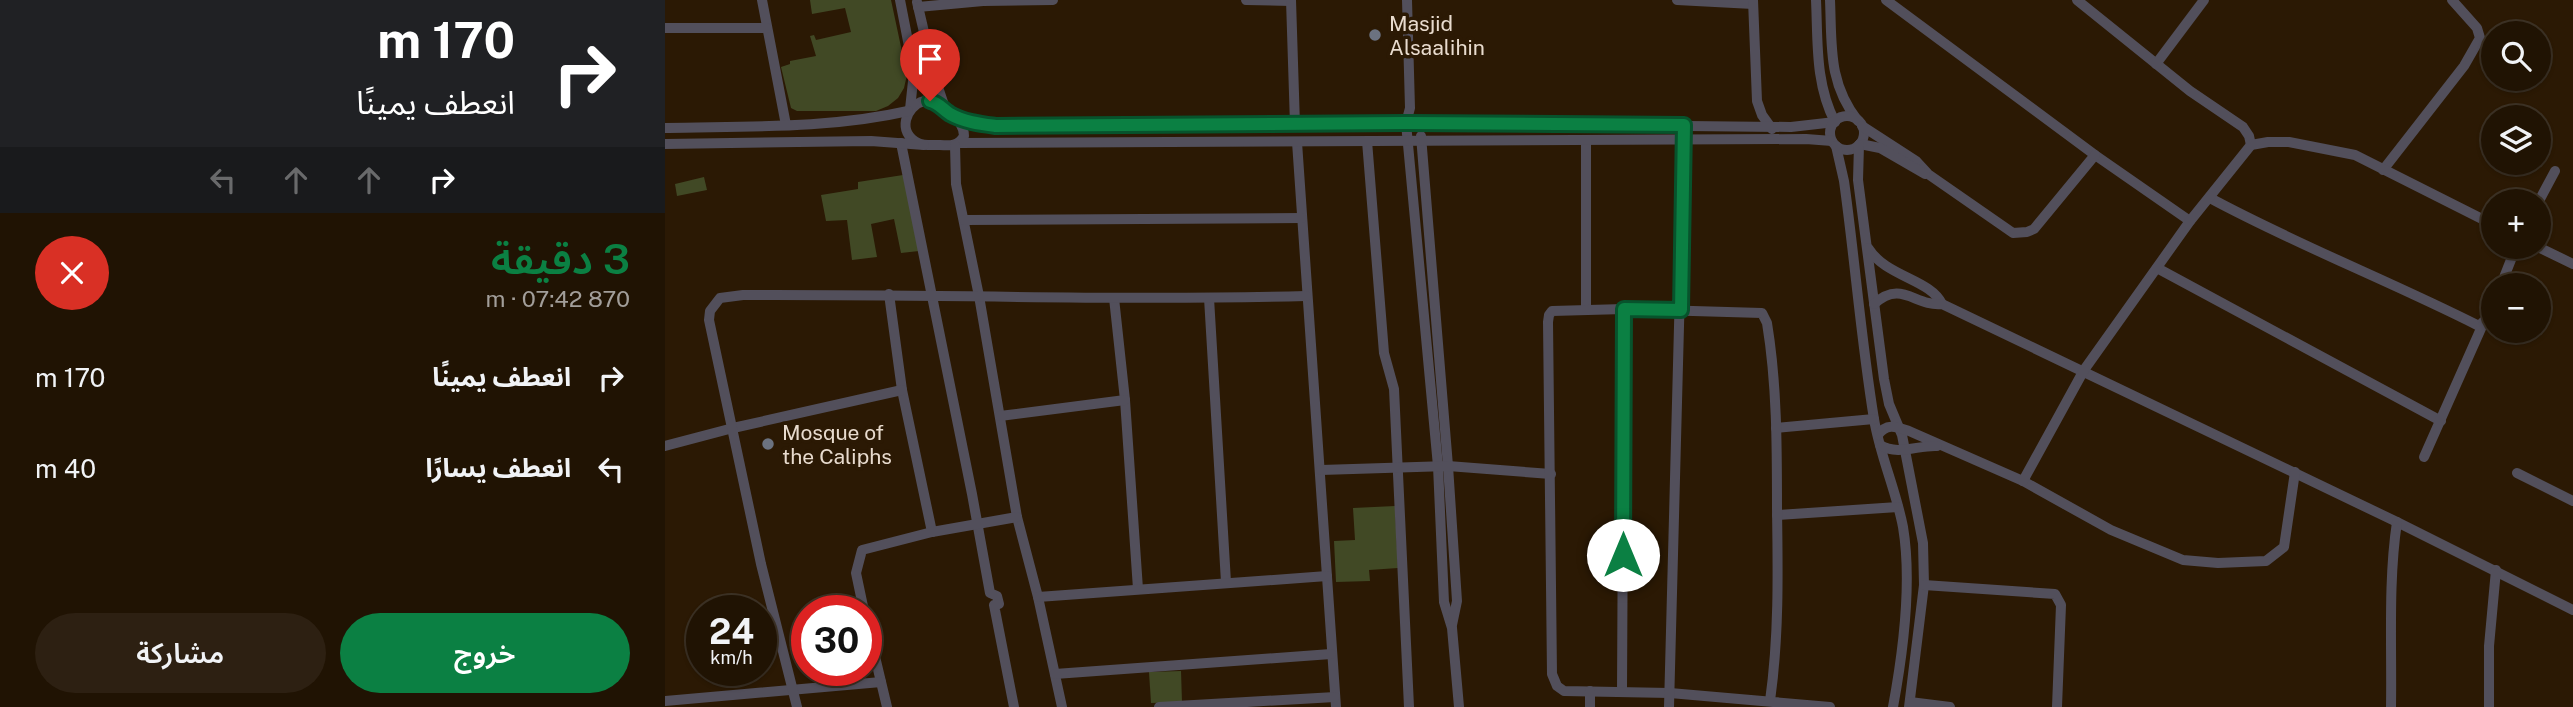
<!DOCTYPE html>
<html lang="ar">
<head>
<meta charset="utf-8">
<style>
	body { margin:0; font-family:"Public Sans","Noto Sans Arabic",sans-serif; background:#2d2012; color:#f1f3f6; direction:rtl; height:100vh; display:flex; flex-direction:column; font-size:26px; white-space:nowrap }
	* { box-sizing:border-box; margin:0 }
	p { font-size:23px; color:#a29e9a }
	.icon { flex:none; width:38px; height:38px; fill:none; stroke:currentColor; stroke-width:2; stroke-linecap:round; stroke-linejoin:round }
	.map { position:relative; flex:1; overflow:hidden; direction:ltr }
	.drawer { display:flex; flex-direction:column; background:#201303; width:665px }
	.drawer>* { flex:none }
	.banner { background:#202124; color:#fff; overflow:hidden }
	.buttons { position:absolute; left:1816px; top:21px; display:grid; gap:14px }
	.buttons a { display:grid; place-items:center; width:70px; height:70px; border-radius:50%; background:#201303; box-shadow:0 2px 5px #0004,0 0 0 2px #3d3225; font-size:35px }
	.speed { position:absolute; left:21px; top:595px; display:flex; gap:14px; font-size:35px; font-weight:700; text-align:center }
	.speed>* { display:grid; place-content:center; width:91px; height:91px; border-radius:50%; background:#201303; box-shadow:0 2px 5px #0004,0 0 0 2px #3d3225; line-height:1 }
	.speed small { font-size:18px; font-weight:400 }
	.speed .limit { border:10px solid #d22; background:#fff; color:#111 }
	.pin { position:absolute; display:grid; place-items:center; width:60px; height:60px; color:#fff; margin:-72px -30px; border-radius:50% 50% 50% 0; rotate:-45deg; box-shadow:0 0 7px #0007 }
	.pin .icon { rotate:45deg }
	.me { position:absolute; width:77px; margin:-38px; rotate:0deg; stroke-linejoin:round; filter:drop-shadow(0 0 5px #0008) }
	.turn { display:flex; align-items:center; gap:24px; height:147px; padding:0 35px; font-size:32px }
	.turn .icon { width:91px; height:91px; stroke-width:2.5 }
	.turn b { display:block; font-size:49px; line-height:60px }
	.lanes { display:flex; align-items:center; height:66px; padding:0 35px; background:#0003; justify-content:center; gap:35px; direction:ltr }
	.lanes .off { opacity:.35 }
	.round { display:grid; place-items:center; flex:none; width:74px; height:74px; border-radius:37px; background:#2d2012 }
	.head { display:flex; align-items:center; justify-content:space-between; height:119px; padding:0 35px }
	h1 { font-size:42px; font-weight:600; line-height:52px; color:#0b8043 }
	.button { display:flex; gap:14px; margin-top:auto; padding:14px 35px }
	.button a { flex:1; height:80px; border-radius:42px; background:#0b8043; color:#fff; font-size:28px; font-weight:600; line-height:80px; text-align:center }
	.button a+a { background:#2d2012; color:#f1f3f6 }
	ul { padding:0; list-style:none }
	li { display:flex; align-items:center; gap:21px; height:91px; padding:0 35px }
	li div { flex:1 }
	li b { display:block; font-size:26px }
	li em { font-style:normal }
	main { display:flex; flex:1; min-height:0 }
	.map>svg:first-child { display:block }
	.green { fill:#414925 }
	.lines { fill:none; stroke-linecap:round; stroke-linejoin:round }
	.minor { stroke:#524f5b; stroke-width:10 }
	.route-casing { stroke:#07532c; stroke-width:18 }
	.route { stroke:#0b8043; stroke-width:12 }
	.worship-dot { fill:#6b7280; stroke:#2b1904; stroke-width:2.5 }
	.labels { text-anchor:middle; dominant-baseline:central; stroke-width:7; stroke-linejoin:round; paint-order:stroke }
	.poi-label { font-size:21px; fill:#e8dbce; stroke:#2b1904; text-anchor:start }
</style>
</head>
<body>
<main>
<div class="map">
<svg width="1908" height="707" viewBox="0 0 1908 707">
	<rect width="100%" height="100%" fill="#2b1904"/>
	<!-- green -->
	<g class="green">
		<path d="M145 0H226L242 75 239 88 233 98 223 106 211 111H132L126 108 116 67 125 64V61L151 56 145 36 149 35 151 40 186 32 180 8 147 14Z"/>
		<path d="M238 175 254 251 236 253 229 219 206 224 212 257 187 260 182 220 161 221 156 195 193 189V182Z"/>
		<path d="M39 177 42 190 12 196 10 184Z"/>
		<path d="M730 506 733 568 704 570 705 581 671 582 669 541 690 540 688 508Z"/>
		<path d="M516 671 517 702 486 703 484 672Z"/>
	</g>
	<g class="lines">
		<!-- minor -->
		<g class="minor">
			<path d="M97 0 121 125"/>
			<path d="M235 0 249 72 245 109"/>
			<path d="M581 0 626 1"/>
			<path d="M626 0 630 125"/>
			<path d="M742 0 745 108 741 123 773 466 779 602 787 628 794 707"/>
			<path d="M1012 0 1088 4"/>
			<path d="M1088 0 1092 101 1097 115 1107 129"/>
			<path d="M1151 0C1153 42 1150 83 1170 122"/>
			<path d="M1165 0C1167 46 1163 83 1193 121"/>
			<path d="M1221 0 1430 155 1525 221"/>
			<path d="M1412 0 1525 91 1578 127 1584 136 1586 145"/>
			<path d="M252 2 269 75 281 111"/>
			<path d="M253 7 318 1 388 0"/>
			<path d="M0 28H102"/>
			<path d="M1491 64 1539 0"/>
			<path d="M259 101C275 101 299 119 299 136 293 146 286 146 275 145 268 145 259 146 253 143 232 133 240 106 259 101Z"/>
			<path d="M286 115 306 122 331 126 741 123 1126 127 1170 122"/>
			<circle cx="1182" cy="133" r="17"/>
			<path d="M1197 126 1251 161 1263 174 1348 233 1362 232 1369 229 1430 155"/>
			<path d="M0 128C81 126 164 129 243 111"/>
			<path d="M756 136 783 466 792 601 787 625"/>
			<path d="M921 140V309"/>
			<path d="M702 141 719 353 729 389 744 707"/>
			<path d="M632 142 671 707"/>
			<path d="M236 143 307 494 325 593 332 596 334 604 329 605 349 707"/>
			<path d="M294 143 1141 139 1167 141"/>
			<path d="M0 144 206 141 259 145"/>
			<path d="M1195 144 1215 148 1260 174"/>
			<path d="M290 145 291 184 314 296 352 517 373 597 397 707"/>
			<path d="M1194 145 1193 180 1219 379 1224 404 1237 435 1258 543 1259 585 1244 707"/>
			<path d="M1171 146 1179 181C1190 260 1196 340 1209 419 1215 456 1231 490 1238 527 1247 581 1238 653 1228 707"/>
			<path d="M1718 170 1799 66 1815 38 1812 28 1787 0"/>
			<path d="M1545 198C1632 245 1725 281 1814 326L1820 320 1829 302"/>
			<path d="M1874 201 1890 171"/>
			<path d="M299 220 637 218"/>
			<path d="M1873 247 1908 264"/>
			<path d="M1203 248C1221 277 1265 279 1277 304"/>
			<path d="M1492 268 1776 421"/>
			<path d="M1836 285 1851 247"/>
			<path d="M224 294 237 390 267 532"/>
			<path d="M449 298 460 400 473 589"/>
			<path d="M544 298 561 582"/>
			<path d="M1209 304C1237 279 1250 307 1277 304L1732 522 1908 610"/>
			<path d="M335 416 460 400"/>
			<path d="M1111 428 1209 419"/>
			<path d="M1213 435C1222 422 1232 427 1244 431L1358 481 1446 530 1518 560 1553 563 1601 561 1619 547 1630 472"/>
			<path d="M1215 445C1233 456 1253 445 1272 446"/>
			<path d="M0 446 68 428 237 390"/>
			<path d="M1759 457 1818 324"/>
			<path d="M656 470 783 466 886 474"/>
			<path d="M1852 473 1908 501"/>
			<path d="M1358 481 1419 370 1525 221 1586 145 1603 142H1624L1690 155 1829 225"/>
			<path d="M1112 515 1233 507"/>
			<path d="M1259 585 1390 594 1396 605 1392 707"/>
			<path d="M373 597 662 576"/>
			<path d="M199 611 191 573 197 550 267 532 352 517"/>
			<path d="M201 619 222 707"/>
			<path d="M390 674 666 654"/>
			<path d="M957 692 959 309"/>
			<path d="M0 701 216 682"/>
			<path d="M1105 701C1114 637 1113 573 1112 509 1112 447 1112 384 1102 323L1097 313 959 309 887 311 884 315 883 322 887 674 892 686 899 691 1005 693 1165 707"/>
			<path d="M1245 702 1285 707"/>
			<path d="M132 707 96 564 44 320 45 311 55 298 78 295C266 294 454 301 641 296"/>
			<path d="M494 707 670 697"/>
			<path d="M925 707V691"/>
			<path d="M1004 707 1019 136"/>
			<path d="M1726 707C1727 646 1723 582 1732 522"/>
			<path d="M1824 707V646L1831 570"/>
		</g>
	</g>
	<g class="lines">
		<!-- route casing -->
		<g class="route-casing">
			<path id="route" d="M265 101C274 103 277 109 285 114 299 122 316 124 331 126L741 123 1019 125 1016 310 959 309 958 555"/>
		</g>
		<!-- route -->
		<use href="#route" class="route"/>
	</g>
	<!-- markers -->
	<g class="worship-dot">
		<circle cx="710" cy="35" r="7"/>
		<circle cx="103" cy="444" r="7"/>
	</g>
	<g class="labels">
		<!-- poi labels -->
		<g class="poi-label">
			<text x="724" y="23">Masjid<tspan x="724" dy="24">Alsaalihin</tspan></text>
			<text x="117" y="432">Mosque of<tspan x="117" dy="24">the Caliphs</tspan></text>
		</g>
	</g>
</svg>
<div class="buttons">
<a><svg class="icon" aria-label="search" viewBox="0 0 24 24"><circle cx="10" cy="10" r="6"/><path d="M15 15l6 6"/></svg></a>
<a><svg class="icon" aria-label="layers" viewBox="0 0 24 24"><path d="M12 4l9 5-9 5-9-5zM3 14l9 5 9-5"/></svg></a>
<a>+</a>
<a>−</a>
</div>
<div class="speed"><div>24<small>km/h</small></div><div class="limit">30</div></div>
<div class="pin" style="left:265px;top:101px;background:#d93025"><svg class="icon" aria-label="arrive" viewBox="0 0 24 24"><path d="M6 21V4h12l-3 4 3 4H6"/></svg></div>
<svg class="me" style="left:958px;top:555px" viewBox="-20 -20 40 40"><circle r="19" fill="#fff"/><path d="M0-13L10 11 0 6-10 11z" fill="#0b8043"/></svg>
</div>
<section class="drawer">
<div class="banner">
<div class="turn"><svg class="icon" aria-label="right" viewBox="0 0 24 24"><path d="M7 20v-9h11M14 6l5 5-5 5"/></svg><div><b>170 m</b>انعطف يمينًا</div></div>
<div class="lanes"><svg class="icon off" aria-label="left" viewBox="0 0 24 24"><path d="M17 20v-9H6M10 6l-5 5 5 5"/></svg><svg class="icon off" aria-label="ahead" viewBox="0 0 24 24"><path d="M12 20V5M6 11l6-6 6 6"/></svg><svg class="icon off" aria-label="ahead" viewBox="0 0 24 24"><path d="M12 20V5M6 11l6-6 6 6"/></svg><svg class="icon" aria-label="right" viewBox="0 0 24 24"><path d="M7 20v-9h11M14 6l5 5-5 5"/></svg></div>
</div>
<div class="head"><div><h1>3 دقيقة</h1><p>870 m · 07:42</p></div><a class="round" style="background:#d93025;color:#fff"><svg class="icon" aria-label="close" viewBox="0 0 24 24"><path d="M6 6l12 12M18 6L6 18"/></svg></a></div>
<ul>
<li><svg class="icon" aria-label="right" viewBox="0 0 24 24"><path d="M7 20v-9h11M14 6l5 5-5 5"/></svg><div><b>انعطف يمينًا</b></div><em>170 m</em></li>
<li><svg class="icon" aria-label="left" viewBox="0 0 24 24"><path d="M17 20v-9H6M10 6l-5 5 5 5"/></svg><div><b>انعطف يسارًا</b></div><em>40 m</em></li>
</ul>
<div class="button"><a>خروج</a><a>مشاركة</a></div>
</section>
</main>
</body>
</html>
